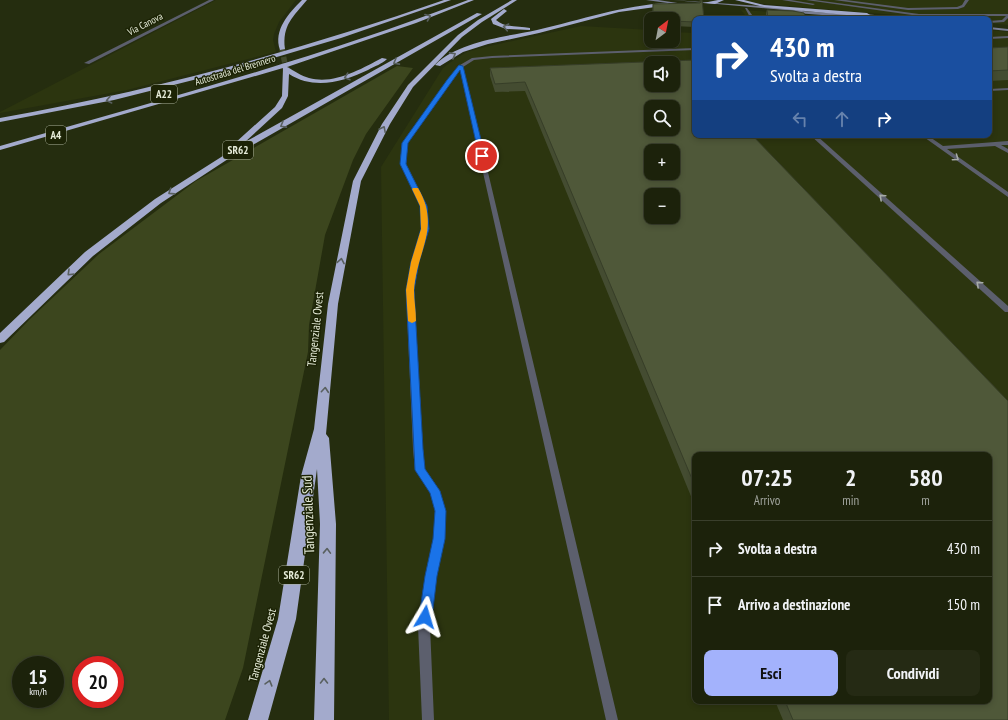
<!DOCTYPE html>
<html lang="it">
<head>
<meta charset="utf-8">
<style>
	body { margin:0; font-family:"PT Sans Narrow",sans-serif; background:#252a14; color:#f1f3f6; height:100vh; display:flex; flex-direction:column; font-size:15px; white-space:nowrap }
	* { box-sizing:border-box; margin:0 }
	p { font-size:13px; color:#a0a49d }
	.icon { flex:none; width:22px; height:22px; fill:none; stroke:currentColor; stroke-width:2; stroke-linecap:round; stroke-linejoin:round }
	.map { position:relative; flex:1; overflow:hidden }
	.drawer { position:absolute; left:692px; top:452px; width:300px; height:252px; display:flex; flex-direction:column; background:#1c220b; border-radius:8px; box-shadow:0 2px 6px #0003,0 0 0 1px #3a3f2c }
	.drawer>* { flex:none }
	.guide { position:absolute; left:692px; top:16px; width:300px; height:122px; border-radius:8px; box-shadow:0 2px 6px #0003,0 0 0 1px #3a3f2c; background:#1a4fa0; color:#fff; overflow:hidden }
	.needle { width:26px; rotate:32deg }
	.fabs { position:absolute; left:644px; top:12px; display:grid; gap:8px }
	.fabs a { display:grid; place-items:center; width:36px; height:36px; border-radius:8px; background:#1c220b; box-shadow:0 2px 6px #0003,0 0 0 1px #3a3f2c; font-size:20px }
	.speed { position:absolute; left:12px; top:656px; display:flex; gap:8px; font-size:20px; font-weight:700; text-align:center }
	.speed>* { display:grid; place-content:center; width:52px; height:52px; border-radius:50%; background:#1c220b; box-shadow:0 2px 6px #0003,0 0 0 1px #3a3f2c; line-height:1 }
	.speed small { font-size:10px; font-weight:400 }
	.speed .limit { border:6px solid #d22; background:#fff; color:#111 }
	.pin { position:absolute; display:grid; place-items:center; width:34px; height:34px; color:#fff; margin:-17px; border:2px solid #fff; border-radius:50%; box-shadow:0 1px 4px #0007 }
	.me { position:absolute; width:44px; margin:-22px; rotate:7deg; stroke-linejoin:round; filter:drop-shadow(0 0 3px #0008) }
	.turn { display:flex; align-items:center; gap:14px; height:84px; padding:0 12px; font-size:18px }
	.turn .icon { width:52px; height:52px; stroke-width:2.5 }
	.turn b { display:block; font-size:28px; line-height:34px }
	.lanes { display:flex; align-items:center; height:38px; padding:0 12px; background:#0003; justify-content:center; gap:20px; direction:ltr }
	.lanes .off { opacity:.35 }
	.eta { display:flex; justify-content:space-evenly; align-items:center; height:68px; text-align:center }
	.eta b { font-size:24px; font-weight:700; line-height:28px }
	.button { display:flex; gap:8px; margin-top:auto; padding:8px 12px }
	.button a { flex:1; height:46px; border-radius:8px; background:#a3b2fc; color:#111; font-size:16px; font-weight:700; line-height:46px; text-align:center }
	.button a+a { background:#252a14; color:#f1f3f6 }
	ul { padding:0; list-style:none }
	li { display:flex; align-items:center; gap:12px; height:56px; padding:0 12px; border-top:1px solid #3a3f2c }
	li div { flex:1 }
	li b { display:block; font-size:15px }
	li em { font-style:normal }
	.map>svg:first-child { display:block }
	.built { fill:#2c350f; fill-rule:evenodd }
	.green { fill:#3c461e; fill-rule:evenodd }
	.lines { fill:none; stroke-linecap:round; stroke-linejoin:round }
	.highway-tunnel-far1 { stroke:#424a2d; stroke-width:5.5; stroke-dasharray:5.5 2.5; stroke-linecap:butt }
	.highway-tunnel { stroke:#424a2d; stroke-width:7; stroke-dasharray:7 3.5; stroke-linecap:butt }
	.lane { fill:#5c5f6d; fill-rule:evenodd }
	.street { fill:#5c5f6d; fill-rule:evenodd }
	.secondary { fill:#797e94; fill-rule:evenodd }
	.highway { fill:#a3aacc; fill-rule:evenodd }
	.wall { fill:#444c31 }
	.building { fill:#4f5839; stroke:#373e28; fill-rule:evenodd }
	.oneway { stroke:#59605f }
	.oneway2 { stroke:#a7aca8 }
	.route { fill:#1a73e8; stroke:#114b97 }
	.slow { fill:#f59e0b }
	.labels { text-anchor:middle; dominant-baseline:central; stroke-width:3; stroke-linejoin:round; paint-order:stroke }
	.far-street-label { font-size:10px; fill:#e5ebd8; stroke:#1c2305 }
	.shield { fill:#1c2305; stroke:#a9af99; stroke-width:1 }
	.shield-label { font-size:11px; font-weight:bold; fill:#e5ebd8 }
	.street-label { font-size:12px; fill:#e5ebd8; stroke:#1c2305 }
	.near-street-label { font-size:14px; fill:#e5ebd8; stroke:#1c2305 }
</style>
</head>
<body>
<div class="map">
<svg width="1008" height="720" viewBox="0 0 1008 720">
	<rect width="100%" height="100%" fill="#252d0f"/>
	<!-- built -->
	<g class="built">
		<path d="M216 0H296L279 22 274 34 273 40 276 52 127 90 0 113V112Z"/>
		<path d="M744 0H1008V25L989 23V19H941L757 3Z"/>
		<path d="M741 10 771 12 860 19H748Z"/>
		<path d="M581 26 651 30V41H673V32L695 33V135H989V30L1008 32V720H389L381 167 443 68 455 59 467 52 485 47ZM651 63H673V85H651ZM651 107H673V129H651ZM651 151H673V173H651ZM651 195H673V217H651ZM695 455H989V701H695Z"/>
	</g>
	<!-- green -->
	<path class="green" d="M397 66 413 68 366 134 353 160 325 235 309 325 308 352 243 668 225 720H0V350L29 320 99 254 196 181ZM21 665H55V699H21ZM81 665H115V699H81Z"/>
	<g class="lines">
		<!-- highway-tunnel-far1 -->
		<path class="highway-tunnel-far1" d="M282 49 285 64"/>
		<!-- highway-tunnel -->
		<path class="highway-tunnel" d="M285 63 286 69"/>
		<!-- lane -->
		<g class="lane">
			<path d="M782 0H791L815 4 813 5Z"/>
			<path d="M806 0H815L919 14H1008V18L1004 22 989 23V21L1002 20 1006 16H919Z"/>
			<path d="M1008 36V38L989 39V37Z"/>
			<path d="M695 48V50L492 58 474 60 463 67 618 720H606L460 70 408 143 406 164 427 206 428 229 418 262 414 290 423 449 425 469 440 491 445 511 444 539 436 576 430 626 434 720H422L418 626 426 576 434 539 435 511 430 492 415 470 413 449 406 290 412 262 422 229 421 206 400 164 402 143 456 69 460 65 472 58 492 56Z"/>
			<path d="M1008 88V90L989 91V89Z"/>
			<path d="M810 135H816L1008 306V312H1005Z"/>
			<path d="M921 135H927L943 146 1008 141V145H1001L1008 149V153L995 146 947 149 1008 192V197Z"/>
		</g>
		<!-- street -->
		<g class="street">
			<path d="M209 0H214L89 64 84 63Z"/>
			<path d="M834 0H846L908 8 957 7 962 5 965 0H969L964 7 958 9 908 10Z"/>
			<path d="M745 8H747L755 19H751Z"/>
		</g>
		<!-- secondary -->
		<g class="secondary">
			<path d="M646 0H658L684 4 682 5Z"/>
			<path d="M673 0 802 9 804 10 802 11 858 15 854 14 856 13 912 19 861 16 863 17 861 18 796 13 794 12 796 11Z"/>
			<path d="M989 27 1008 29V31L989 29Z"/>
		</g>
		<!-- highway -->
		<g class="highway">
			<path d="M302 0H307C293 17 282 25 285 49L280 50C273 30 289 13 302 0Z"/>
			<path d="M444 0H451L341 38 229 71 114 100 0 122V118C153 91 297 51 444 0Z"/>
			<path d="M468 0H474L416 23 287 67C295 71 301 76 309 78 334 85 361 69 382 58L387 59C382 64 375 66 368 70 343 82 314 90 289 74L288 96 282 108 245 142 477 13 482 14 228 159 161 203 93 256 4 342 0 343V333L85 252 155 199 237 147 234 145 235 143 275 107 282 96 283 68 0 150V146C157 101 315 59 468 0Z"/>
			<path d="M512 0H517L482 22 462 37 413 87 390 124 361 181 338 304 326 434 329 438 336 524 334 720H314L320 524 317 469 296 619 268 720H248L278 619 301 476 314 429 328 304 353 181 382 124 408 85 458 35 478 20Z"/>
			<path d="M718 0H724L715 4 703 3Z"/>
			<path d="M735 0H744L764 5 867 13 870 15 867 17 764 7Z"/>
			<path d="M668 3 670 5 619 12 539 33 488 44 463 52 440 66 435 65C459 41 505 37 537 30 581 20 623 5 668 3Z"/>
			<path d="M504 9 507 11 496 20C505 28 519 26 530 28V30L506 29 493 24 491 19Z"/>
		</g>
	</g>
	<!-- wall -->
	<g class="wall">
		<path d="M695 0H702L695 19V27L673 26V19L670 18 652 17 653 4 699 3 700 0Z"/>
		<path d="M767 10 806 19H766V13Z"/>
		<path d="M1008 47V80L989 81V48Z"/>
		<path d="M490 68 695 135 1008 720H783L775 701H989L695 455V506L525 91 495 92 490 76Z"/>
	</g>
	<!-- building -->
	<g class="building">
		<path d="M700 0H702L704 19H695V22L673 21V19H669L671 14 653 13V4L700 3 701 2Z"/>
		<path d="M767 10 793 11 804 13 806 19H768Z"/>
		<path d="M1008 47V70L989 71V48Z"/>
		<path d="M695 60V135H752L1008 401V720H793L785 701H989V455H695V486L525 82 495 84 490 68ZM651 63H673V85H651ZM651 107H673V129H651ZM651 151H673V173H651ZM651 195H673V217H651Z"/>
	</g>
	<!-- one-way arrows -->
	<defs><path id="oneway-chevron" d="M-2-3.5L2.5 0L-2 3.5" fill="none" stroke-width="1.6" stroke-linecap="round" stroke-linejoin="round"/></defs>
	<g class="oneway">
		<use href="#oneway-chevron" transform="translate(428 17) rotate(-21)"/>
		<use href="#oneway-chevron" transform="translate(506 27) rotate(-168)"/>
		<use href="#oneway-chevron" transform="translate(453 55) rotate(-29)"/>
		<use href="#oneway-chevron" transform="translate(396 62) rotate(151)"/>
		<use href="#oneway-chevron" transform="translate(347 77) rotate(162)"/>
		<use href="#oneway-chevron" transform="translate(109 100) rotate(167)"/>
		<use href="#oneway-chevron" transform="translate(283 125) rotate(151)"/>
		<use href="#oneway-chevron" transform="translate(383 129) rotate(-63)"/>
		<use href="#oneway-chevron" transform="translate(171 192) rotate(147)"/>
		<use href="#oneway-chevron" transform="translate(341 261) rotate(-80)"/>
		<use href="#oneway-chevron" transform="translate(70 273) rotate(136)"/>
		<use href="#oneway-chevron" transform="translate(325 390) rotate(-85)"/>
		<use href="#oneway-chevron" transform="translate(327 551) rotate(-88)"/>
		<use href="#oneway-chevron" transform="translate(324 681) rotate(-90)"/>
		<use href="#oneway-chevron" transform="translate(269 683) rotate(-74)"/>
	</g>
	<g class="oneway2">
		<use href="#oneway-chevron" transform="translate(956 158) rotate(35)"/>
		<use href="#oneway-chevron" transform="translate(882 197) rotate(-138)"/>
		<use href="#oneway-chevron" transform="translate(979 284) rotate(-138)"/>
	</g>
	<!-- route -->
	<path class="route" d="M459 65 463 66 485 156 482 158 479 156 460 70 408 143 406 164 427 206 429 229 419 262 414 290 423 449 425 469 440 491 446 511 445 539 437 576 432 617 430 621 425 623 421 621 419 617 425 576 433 539 435 511 430 493 415 470 406 290 411 262 421 229 420 206 400 164 402 143 447 80Z"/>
	<!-- slow -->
	<path class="slow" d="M413 188H418C441 227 417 250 414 290 414 300 416 311 416 321L412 323 408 321 406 290 411 262 421 229 420 206 412 189Z"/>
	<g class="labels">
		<!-- far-street labels -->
		<g class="far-street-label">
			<text transform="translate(145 24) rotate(-27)">Via Canova</text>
			<text transform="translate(235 70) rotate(-17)">Autostrada del Brennero</text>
		</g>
		<!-- shield labels -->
		<g class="shield">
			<rect x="151" y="85" width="26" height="18" rx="3"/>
			<rect x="46" y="126" width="20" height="18" rx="3"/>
			<rect x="223" y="141" width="30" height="18" rx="3"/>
			<rect x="279" y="566" width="30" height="18" rx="3"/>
		</g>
		<g class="shield-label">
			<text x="164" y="94">A22</text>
			<text x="56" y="135">A4</text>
			<text x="238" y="150">SR62</text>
			<text x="294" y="575">SR62</text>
		</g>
		<!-- street labels -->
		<g class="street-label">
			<text transform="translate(315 329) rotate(-84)">Tangenziale Ovest</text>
			<text transform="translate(262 645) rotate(-75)">Tangenziale Ovest</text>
		</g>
		<!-- near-street labels -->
		<g class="near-street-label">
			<text transform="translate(308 515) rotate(-92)">Tangenziale Sud</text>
		</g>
	</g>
</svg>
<div class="fabs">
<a><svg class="needle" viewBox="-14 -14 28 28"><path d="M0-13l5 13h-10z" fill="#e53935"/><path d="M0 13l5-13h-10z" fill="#a0a49d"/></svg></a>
<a><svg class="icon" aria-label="sound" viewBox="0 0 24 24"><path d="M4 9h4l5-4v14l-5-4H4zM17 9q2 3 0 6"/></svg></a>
<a><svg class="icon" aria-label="search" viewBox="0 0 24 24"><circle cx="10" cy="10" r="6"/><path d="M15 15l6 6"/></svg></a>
<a>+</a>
<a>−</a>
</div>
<div class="speed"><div>15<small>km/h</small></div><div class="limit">20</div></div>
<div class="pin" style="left:482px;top:156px;background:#d93025"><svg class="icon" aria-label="arrive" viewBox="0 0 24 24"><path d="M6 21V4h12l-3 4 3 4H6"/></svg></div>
<svg class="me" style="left:425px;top:617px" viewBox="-20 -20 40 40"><path d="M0-17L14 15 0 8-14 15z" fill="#1a73e8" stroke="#fff" stroke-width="4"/></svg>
<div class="guide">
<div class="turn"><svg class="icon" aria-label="right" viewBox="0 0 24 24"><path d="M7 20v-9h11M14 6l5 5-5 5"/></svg><div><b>430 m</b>Svolta a destra</div></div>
<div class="lanes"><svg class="icon off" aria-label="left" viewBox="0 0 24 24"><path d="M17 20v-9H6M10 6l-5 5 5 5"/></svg><svg class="icon off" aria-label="ahead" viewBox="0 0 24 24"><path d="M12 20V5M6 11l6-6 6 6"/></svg><svg class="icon" aria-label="right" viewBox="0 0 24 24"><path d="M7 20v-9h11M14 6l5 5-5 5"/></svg></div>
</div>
<section class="drawer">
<div class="eta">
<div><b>07:25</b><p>Arrivo</p></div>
<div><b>2</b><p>min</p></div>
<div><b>580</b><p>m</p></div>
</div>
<ul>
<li><svg class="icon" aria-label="right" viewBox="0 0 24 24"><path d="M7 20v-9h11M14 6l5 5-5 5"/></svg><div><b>Svolta a destra</b></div><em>430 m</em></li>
<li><svg class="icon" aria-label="arrive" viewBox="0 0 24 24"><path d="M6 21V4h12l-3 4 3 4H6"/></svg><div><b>Arrivo a destinazione</b></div><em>150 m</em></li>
</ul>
<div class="button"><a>Esci</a><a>Condividi</a></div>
</section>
</div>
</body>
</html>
